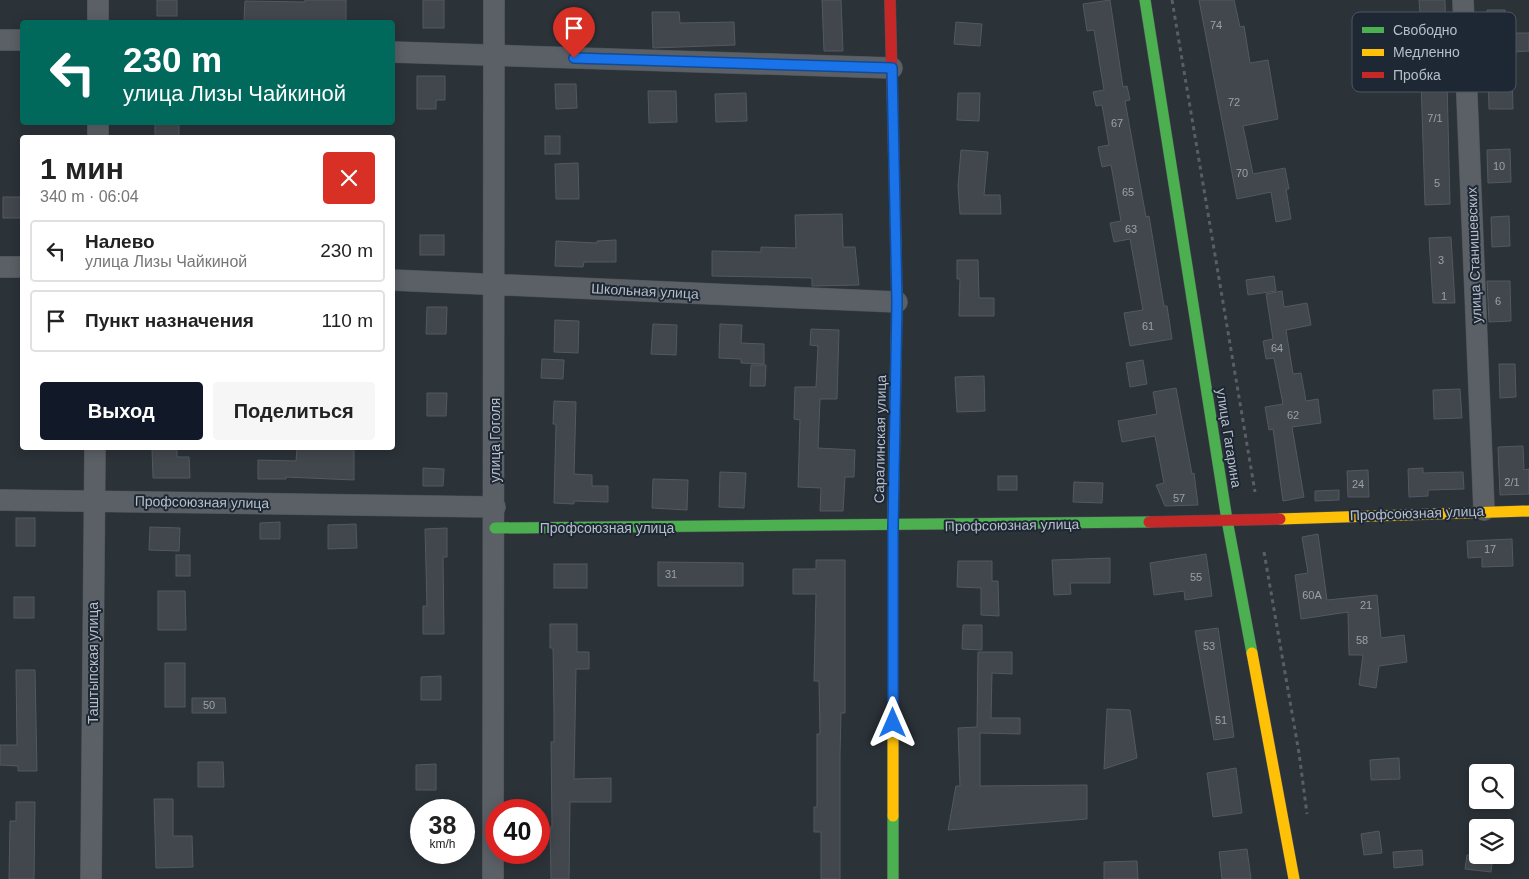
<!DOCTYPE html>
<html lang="ru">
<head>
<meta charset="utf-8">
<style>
	body { margin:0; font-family:Arial,sans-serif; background:#f6f6f6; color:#222; height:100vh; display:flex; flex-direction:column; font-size:19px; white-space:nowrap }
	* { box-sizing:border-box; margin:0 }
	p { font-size:16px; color:#767676 }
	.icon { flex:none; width:28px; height:28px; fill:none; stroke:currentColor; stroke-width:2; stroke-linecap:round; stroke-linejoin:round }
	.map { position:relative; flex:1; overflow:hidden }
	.details { position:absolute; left:20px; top:135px; width:375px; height:315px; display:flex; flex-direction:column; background:#fff; border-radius:5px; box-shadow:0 2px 12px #0003 }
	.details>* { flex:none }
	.hud { position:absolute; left:20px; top:20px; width:375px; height:105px; border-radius:5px; box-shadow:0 2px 12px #0003; background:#00695c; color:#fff; overflow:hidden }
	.controls { position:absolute; left:1469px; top:764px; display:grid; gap:10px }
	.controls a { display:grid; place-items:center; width:45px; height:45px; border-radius:5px; background:#fff; box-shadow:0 2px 12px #0003; font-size:25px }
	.speed { position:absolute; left:410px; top:799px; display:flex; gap:10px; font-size:25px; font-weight:700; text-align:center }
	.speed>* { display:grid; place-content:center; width:65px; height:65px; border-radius:50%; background:#fff; box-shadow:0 2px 12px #0003; line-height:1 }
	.speed small { font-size:12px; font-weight:400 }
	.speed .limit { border:8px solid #d22; background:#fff; color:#111 }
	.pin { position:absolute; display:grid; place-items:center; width:42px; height:42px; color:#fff; margin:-51px -21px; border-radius:50% 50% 50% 0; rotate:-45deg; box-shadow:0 0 5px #0007 }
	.pin .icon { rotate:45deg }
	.me { position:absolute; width:55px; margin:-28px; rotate:0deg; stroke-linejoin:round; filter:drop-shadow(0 0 4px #0008) }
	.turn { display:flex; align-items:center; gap:18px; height:105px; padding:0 20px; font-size:22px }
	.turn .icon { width:65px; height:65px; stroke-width:2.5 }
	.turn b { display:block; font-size:35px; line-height:42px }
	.round { display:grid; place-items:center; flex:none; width:52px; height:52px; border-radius:5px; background:#f6f6f6 }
	.summary { display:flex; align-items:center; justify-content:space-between; height:85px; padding:0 20px }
	h1 { font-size:30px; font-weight:700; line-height:38px }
	.button { display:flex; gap:10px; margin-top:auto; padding:10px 20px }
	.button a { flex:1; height:58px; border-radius:5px; background:#111827; color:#fff; font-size:20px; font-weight:700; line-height:58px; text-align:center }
	.button a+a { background:#f6f6f6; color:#222 }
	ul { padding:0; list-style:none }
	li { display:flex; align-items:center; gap:15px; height:62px; margin:0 10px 8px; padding:0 10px; border:2px solid #e0e0e0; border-radius:5px }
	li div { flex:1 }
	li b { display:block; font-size:19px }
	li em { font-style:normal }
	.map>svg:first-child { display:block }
	.building { fill:#42474d; stroke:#535960 }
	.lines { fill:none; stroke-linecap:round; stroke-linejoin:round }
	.street-casing { stroke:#494e53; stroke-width:22 }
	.fast-casing { stroke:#494e53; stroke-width:12 }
	.slow-casing { stroke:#494e53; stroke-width:12 }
	.jam-casing { stroke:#494e53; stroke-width:12 }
	.path { stroke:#595f63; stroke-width:3; stroke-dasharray:4 4; stroke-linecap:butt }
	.street { stroke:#5b6066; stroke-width:21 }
	.fast { stroke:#4caf50; stroke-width:11 }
	.slow { stroke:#ffc107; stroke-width:11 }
	.jam { stroke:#c62828; stroke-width:11 }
	.route-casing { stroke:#114b97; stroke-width:12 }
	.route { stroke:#1a73e8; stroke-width:9 }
	.labels { text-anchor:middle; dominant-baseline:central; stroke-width:4; stroke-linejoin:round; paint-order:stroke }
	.number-label { font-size:11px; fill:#99a0aa }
	.street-label { font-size:14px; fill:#b6bec9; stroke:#1e2834 }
	.key { fill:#1e2834; stroke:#4c5561; stroke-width:1 }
	.key-label { font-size:14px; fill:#b6bec9 }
</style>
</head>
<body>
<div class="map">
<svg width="1529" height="879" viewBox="0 0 1529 879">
	<rect width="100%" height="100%" fill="#2b3238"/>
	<!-- building -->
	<g class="building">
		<rect x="157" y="0" width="20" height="16"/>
		<path d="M305 0H346V22L244 21 245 1 305 2Z"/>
		<rect x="423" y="0" width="21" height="28"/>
		<path d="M822 0H841L843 51H824Z"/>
		<path d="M1110 0 1123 87 1127 86 1130 100 1125 101 1146 217 1149 216 1164 306H1167L1172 339 1130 346 1124 313 1143 310 1130 239 1114 242 1110 223 1121 221 1111 165 1102 167 1098 147 1109 145 1102 105 1096 106 1093 92 1104 90 1094 30 1087 31 1083 4Z"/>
		<path d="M1199 0H1234L1240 27 1244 26 1250 63 1268 60 1278 119 1243 126 1253 174 1285 168 1289 189H1286L1291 219 1276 222 1271 192 1237 199Z"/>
		<path d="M1419 0H1445L1450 204 1425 205 1421 79H1425Z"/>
		<path d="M1487 10H1505L1506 37 1488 38Z"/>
		<path d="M652 12H679L680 23 734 22 735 45 653 48Z"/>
		<path d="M956 22 982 24 980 46 954 44Z"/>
		<path d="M1512 33H1529V51L1513 52Z"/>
		<path d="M1512 68 1513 109H1489L1488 69Z"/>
		<path d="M417 76H445V100H436V109H417Z"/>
		<path d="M555 84H576L577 108 556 109Z"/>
		<path d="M648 91H676L677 122 649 123Z"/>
		<path d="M746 93 747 121 716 122 715 94Z"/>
		<path d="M958 93H980L979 121 957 120Z"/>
		<path d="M155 122 179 123V138H155Z"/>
		<rect x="545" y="136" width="15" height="18"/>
		<path d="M1510 149 1511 182 1488 183 1487 150Z"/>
		<path d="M961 150 988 152 984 195H1000L1001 214H960L958 186Z"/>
		<path d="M578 163 579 199H556L555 164Z"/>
		<rect x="3" y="197" width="19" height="21"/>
		<path d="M842 214 843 247H855L859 285 812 286V278L712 276V251L761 252V247L796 248 795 215Z"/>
		<path d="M1509 216 1510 246 1492 247 1491 217Z"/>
		<rect x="420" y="235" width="24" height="20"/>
		<path d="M1451 237 1455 303H1433L1429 238Z"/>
		<path d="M616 240V262H584L583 267 555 266 556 241 597 243V241Z"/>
		<path d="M957 260H978L979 298H994V316H959L960 279H957Z"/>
		<path d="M1274 276 1276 291 1248 295 1246 280Z"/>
		<path d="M1487 281H1510L1511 321 1489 322Z"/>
		<path d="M1282 291 1284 307 1307 303 1311 325 1286 330 1293 374 1301 373 1306 401 1318 399 1321 423 1292 427 1304 497 1283 501 1273 429 1269 430 1265 407 1283 404 1274 358 1266 359 1263 341 1273 339 1266 294Z"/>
		<path d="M427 307H447L446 334H426Z"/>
		<path d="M555 320 579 321 578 353 554 352Z"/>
		<path d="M653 324 677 325 676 355 651 354Z"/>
		<path d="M720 324 742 325 741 343 764 344V364L741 363V359L719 358Z"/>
		<path d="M811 329 839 330 837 399H820L818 448 855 450 854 477H845L843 511H820L821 488 798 487 800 420 794 419 795 387H816L818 346 810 345Z"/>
		<path d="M542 359 564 360 563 379 541 378Z"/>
		<path d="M1143 360 1147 384 1130 387 1126 363Z"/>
		<path d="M1499 364H1515L1516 397 1500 398Z"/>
		<path d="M751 365H766L765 386H750Z"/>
		<path d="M984 376 985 411 957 412 955 377Z"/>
		<path d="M1176 388 1192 474 1194 473 1198 505 1165 506 1156 485 1164 483 1155 436 1122 442 1118 421 1157 414 1153 392Z"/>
		<path d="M1460 389 1462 418 1434 419 1433 390Z"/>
		<path d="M427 393H447L446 416H427Z"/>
		<path d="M554 401 576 402 574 474 592 475V486H608V502L574 501V504L554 503 556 424H553Z"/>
		<path d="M1523 446 1524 470 1529 469V494L1500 495 1498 447Z"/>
		<path d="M152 448H177V457H189L190 478H153Z"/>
		<path d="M354 448V480L286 477V479H258V460L296 461 297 449Z"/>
		<path d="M423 468 444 469 443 486H423Z"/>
		<path d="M1423 468V473L1463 472 1464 489 1428 490V496L1409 497 1408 469Z"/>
		<path d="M1368 470 1369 497H1348L1347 471Z"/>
		<path d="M720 472 746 473 744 508 719 507Z"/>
		<rect x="998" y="476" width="19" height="14"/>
		<path d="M653 479 688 480 687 510 652 508Z"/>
		<path d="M1074 482 1103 483 1102 503 1073 502Z"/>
		<path d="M1339 490V500L1315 501V491Z"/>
		<rect x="16" y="518" width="19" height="28"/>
		<path d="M280 522V539H260V523Z"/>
		<path d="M356 524 357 548 328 549V525Z"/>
		<path d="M150 527 180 528 179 551 149 550Z"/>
		<path d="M447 528V557H443L444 634H423V606H427L425 529Z"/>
		<path d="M1318 534 1327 600 1377 595 1381 638 1404 635 1407 662 1379 666 1376 688 1359 685 1363 655H1349L1348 612 1301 619 1295 575 1308 573 1302 537Z"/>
		<path d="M1512 539 1513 566 1482 567V557L1468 558 1467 541Z"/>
		<path d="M1206 554 1212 596 1185 600 1184 591 1154 595 1150 563Z"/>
		<rect x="176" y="555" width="14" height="21"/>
		<path d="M1110 558V583H1070L1071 594 1054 595 1052 560Z"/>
		<path d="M816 560H845V713H841L840 754V879H821V832H814V807H817V734H820L819 681H814L816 594H793V569H816Z"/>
		<path d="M958 561H992V581H998L999 616 981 615V588L957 587Z"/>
		<path d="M658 562 743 563V586H658Z"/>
		<rect x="554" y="564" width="33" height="24"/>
		<path d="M158 591H185L186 630H158Z"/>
		<rect x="14" y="597" width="20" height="21"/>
		<path d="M550 624H577V652H589V669H576L574 779 611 778V802H570L569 879H551L550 827H552L551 742H554V712L553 648H550Z"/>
		<path d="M963 625H982V650L962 649Z"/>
		<path d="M1218 628 1234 737 1214 740 1195 631Z"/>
		<path d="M978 652H1012V674L992 673 991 718H1020V734L980 733V786L1087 785V819L948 830 956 786H960L958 728 977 727Z"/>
		<rect x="165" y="663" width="20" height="44"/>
		<path d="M16 670H35L37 771H18V766L0 765V745H17Z"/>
		<path d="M441 676V700H421V677Z"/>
		<path d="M192 698H225L226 713H192Z"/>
		<path d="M1107 709 1130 710 1137 758 1104 769Z"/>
		<path d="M1399 758 1400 779 1371 780 1370 760Z"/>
		<path d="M198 762H223L224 787H198Z"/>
		<path d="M436 764V790H416V765Z"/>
		<path d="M1236 768 1242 813 1213 817 1207 773Z"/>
		<path d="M154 799H173V836H192L193 867 156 868Z"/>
		<path d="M16 802H35L34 879H9L10 821H16Z"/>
		<path d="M1379 831 1382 853 1364 855 1361 834Z"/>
		<path d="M1247 849 1251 879H1222L1219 852Z"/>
		<path d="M1422 850 1423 865 1394 868 1393 852Z"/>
		<path d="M1467 855H1493L1491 872 1465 869Z"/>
		<path d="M1137 861 1138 879H1104V862Z"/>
	</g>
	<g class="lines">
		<!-- street casing -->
		<g class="street-casing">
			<g id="street">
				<path d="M98 0V22"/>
				<path d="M1463 0 1484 510"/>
				<path d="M0 40H22"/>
				<path d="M392 52 892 68"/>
				<path d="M98 138V122"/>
				<path d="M0 267H22"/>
				<path d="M392 280 897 302"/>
				<path d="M0 500 495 507"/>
				<path d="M91 879 95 448"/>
				<path d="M493 879 494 0"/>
			</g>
		</g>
		<!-- fast casing -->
		<g class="fast-casing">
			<g id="fast">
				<path d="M1145 0 1227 520 1252 653"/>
				<path d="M893 520 897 302 895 204"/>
				<path d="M495 528 1149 522"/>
				<path d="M893 816V879"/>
			</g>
		</g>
		<!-- slow casing -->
		<g class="slow-casing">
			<g id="slow">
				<path d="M1280 519 1529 511"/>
				<path d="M1252 653 1294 879"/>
				<path d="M893 816V520"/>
			</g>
		</g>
		<!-- jam casing -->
		<g class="jam-casing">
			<g id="jam">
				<path d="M890 0 895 204"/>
				<path d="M1149 522 1280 519"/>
			</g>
		</g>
		<!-- path -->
		<g class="path">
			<path d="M1172 0 1255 492"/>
			<path d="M1264 552 1299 753 1307 814"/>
		</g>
		<!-- street -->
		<use href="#street" class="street"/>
		<!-- fast -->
		<use href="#fast" class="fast"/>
		<!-- slow -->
		<use href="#slow" class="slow"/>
		<!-- jam -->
		<use href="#jam" class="jam"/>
	</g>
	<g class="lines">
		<!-- route casing -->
		<g class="route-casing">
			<path id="route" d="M574 58 892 68 897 302 893 528V723"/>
		</g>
		<!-- route -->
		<use href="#route" class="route"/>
	</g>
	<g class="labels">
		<!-- number labels -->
		<g class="number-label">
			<text x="1216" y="25">74</text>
			<text x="1234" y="102">72</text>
			<text x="1435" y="118">7/1</text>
			<text x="1117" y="123">67</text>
			<text x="1499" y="166">10</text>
			<text x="1242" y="173">70</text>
			<text x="1437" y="183">5</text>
			<text x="1128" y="192">65</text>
			<text x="1131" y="229">63</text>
			<text x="1441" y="260">3</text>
			<text x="1444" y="296">1</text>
			<text x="1498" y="301">6</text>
			<text x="1148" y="326">61</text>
			<text x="1277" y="348">64</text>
			<text x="1293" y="415">62</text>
			<text x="1512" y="482">2/1</text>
			<text x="1358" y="484">24</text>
			<text x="1179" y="498">57</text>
			<text x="1490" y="549">17</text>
			<text x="671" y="574">31</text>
			<text x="1196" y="577">55</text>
			<text x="1312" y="595">60А</text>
			<text x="1366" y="605">21</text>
			<text x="1362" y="640">58</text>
			<text x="1209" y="646">53</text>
			<text x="209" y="705">50</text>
			<text x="1221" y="720">51</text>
		</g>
		<!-- street labels -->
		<g class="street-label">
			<text transform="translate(1474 255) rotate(-92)">улица Станишевских</text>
			<text transform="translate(645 291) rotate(3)">Школьная улица</text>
			<text transform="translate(1229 438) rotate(81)">улица Гагарина</text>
			<text transform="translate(880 439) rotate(-89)">Саралинская улица</text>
			<text transform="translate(495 440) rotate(-90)">улица Гоголя</text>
			<text transform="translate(202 502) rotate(1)">Профсоюзная улица</text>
			<text transform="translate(1417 513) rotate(-2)">Профсоюзная улица</text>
			<text transform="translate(1012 525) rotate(-1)">Профсоюзная улица</text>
			<text x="607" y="528">Профсоюзная улица</text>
			<text transform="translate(93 663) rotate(-90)">Таштыпская улица</text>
		</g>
	</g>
	<!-- legend -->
	<rect x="1352" y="12" width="164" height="80" rx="8" class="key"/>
	<rect x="1362" y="27" width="22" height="6" fill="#4caf50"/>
	<rect x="1362" y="49" width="22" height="7" fill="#ffc107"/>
	<rect x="1362" y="72" width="22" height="6" fill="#c62828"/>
	<g class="key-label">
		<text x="1393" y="35">Свободно</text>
		<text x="1393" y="57">Медленно</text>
		<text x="1393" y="80">Пробка</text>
	</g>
</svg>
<div class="controls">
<a><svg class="icon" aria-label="search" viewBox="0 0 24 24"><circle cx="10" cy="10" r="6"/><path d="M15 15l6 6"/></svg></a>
<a><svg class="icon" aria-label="layers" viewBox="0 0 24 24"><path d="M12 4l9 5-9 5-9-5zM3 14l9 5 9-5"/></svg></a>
</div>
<div class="speed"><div>38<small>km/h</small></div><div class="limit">40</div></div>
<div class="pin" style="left:574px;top:58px;background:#d93025"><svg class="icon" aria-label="arrive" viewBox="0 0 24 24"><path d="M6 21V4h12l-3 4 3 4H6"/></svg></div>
<svg class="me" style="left:893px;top:723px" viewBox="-20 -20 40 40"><path d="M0-17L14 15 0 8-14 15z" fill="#1a73e8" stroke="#fff" stroke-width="4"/></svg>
<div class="hud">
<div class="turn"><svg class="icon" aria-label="left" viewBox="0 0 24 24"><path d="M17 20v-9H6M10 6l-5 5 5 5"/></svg><div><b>230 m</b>улица Лизы Чайкиной</div></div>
</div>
<section class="details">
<div class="summary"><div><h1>1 мин</h1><p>340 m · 06:04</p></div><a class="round" style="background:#d93025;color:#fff"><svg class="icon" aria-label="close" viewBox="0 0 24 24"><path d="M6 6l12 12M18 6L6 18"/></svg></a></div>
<ul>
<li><svg class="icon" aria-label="left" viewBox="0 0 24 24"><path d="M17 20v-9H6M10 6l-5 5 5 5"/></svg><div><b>Налево</b><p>улица Лизы Чайкиной</p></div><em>230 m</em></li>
<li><svg class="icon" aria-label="arrive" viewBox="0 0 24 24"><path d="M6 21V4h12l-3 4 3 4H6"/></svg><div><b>Пункт назначения</b></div><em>110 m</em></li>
</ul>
<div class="button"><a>Выход</a><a>Поделиться</a></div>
</section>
</div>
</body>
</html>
